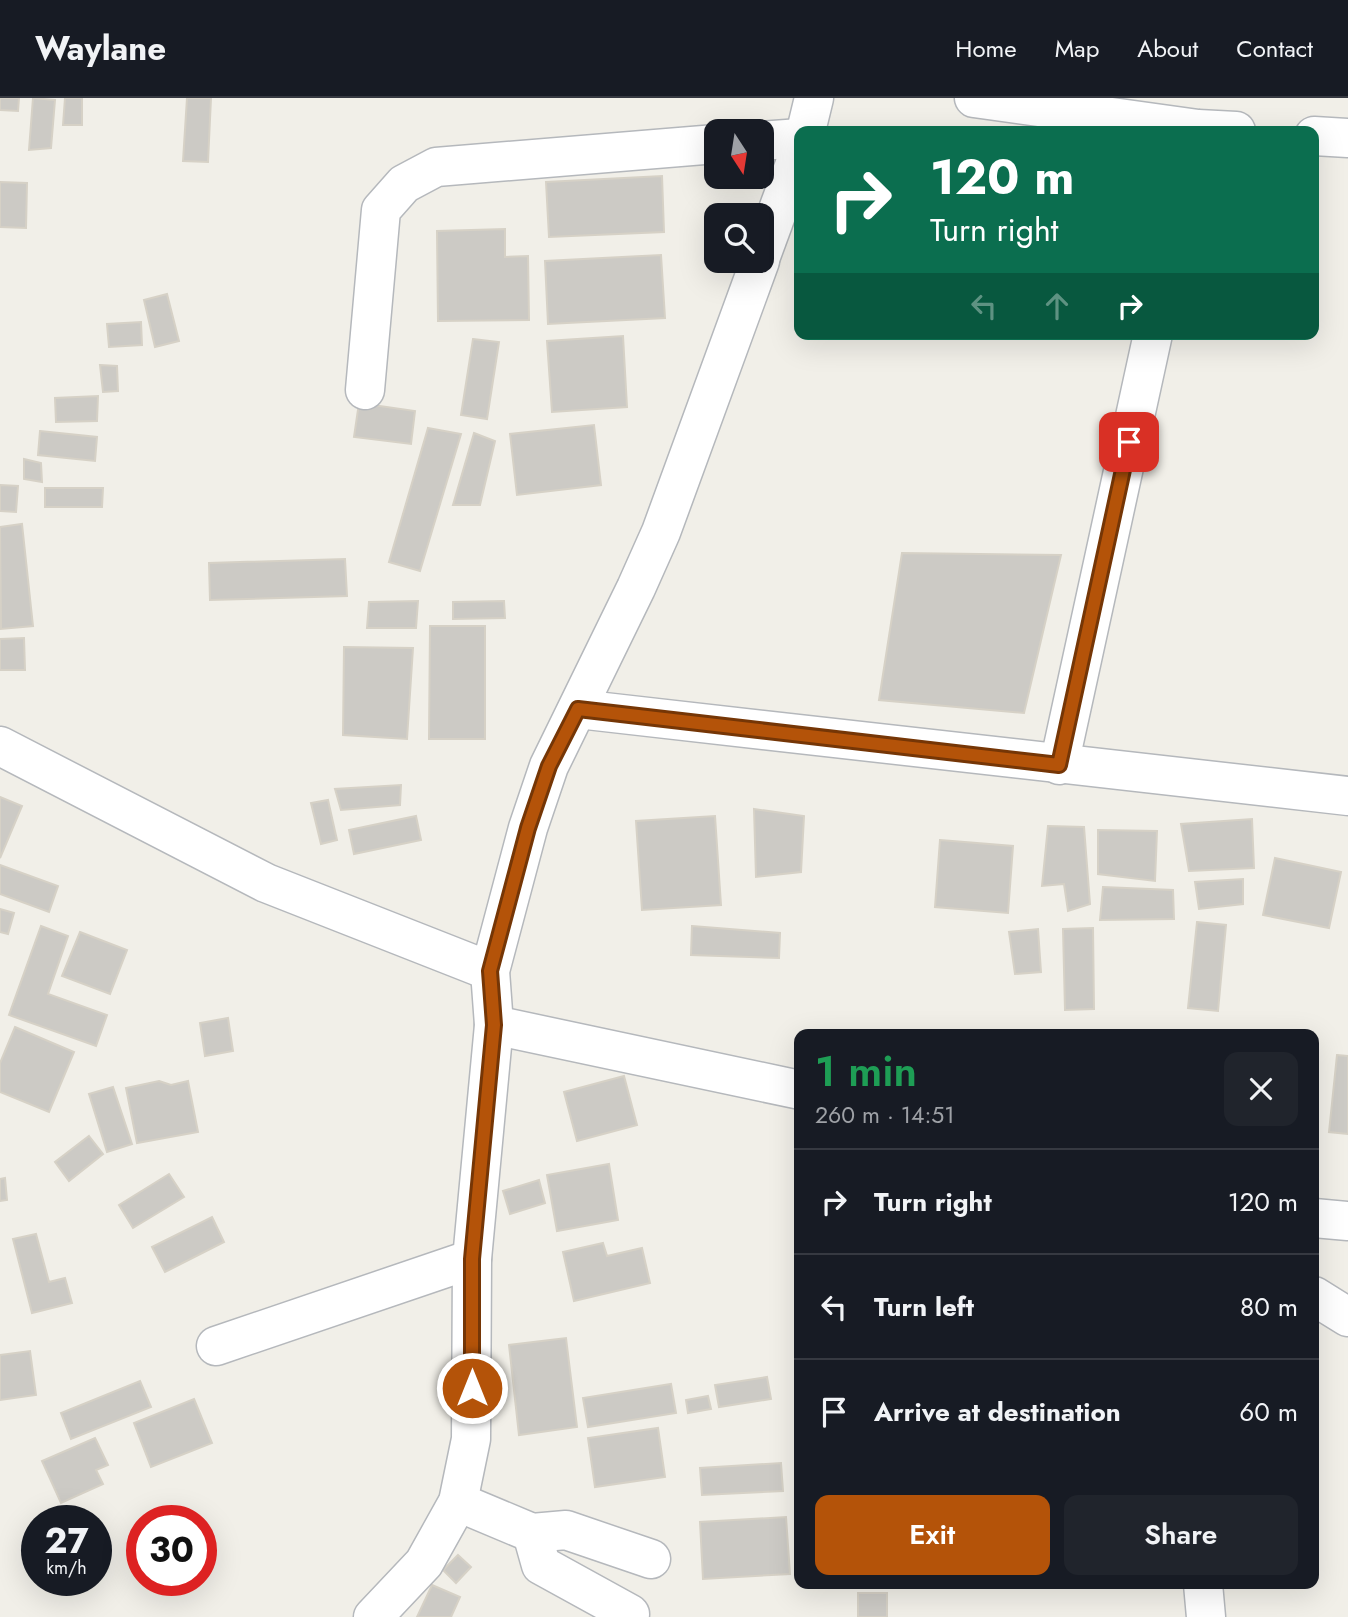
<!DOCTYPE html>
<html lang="en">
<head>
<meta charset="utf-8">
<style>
	body { margin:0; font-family:Jost,sans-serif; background:#20242c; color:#f1f3f6; height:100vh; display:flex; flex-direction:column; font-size:26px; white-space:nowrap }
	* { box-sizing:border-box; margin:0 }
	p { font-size:23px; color:#9ea1a6 }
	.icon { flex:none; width:38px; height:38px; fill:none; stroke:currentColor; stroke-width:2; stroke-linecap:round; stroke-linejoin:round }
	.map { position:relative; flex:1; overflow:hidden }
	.drawer { position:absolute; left:794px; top:931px; width:525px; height:560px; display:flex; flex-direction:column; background:#171b24; border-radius:14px; box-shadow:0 7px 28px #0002 }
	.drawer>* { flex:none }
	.top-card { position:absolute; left:794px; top:28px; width:525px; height:214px; border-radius:14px; box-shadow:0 7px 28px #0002; background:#0b6e4f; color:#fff; overflow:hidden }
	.needle { width:46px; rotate:168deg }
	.fabs { position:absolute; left:704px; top:21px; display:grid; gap:14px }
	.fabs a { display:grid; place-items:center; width:70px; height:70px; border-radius:14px; background:#171b24; box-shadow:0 7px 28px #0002; font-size:35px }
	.speed { position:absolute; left:21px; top:1407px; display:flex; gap:14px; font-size:35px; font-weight:700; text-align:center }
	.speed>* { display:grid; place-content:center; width:91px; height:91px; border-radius:50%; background:#171b24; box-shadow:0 7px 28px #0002; line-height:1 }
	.speed small { font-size:18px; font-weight:400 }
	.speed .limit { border:10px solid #d22; background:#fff; color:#111 }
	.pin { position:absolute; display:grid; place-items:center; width:60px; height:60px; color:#fff; margin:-30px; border-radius:14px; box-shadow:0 4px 10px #0006 }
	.me { position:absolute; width:77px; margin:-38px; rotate:0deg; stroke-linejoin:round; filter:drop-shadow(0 0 5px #0008) }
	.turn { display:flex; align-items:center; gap:24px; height:147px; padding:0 21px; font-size:32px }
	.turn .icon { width:91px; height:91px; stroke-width:2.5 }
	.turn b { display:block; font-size:49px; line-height:60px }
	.lanes { display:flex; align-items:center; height:66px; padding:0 21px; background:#0003; justify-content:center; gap:35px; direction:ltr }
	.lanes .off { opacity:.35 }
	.round { display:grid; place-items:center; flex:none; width:74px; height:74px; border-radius:14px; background:#20242c }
	.overview { display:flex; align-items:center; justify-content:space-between; height:119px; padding:0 21px }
	h1 { font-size:42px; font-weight:600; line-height:52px; color:#1e9e55 }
	.cta { display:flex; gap:14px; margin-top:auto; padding:14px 21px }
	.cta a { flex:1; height:80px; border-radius:14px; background:#b45309; color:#fff; font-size:28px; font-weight:600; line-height:80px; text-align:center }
	.cta a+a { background:#20242c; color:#f1f3f6 }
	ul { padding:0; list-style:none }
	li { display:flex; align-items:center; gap:21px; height:105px; padding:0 21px; border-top:2px solid #363941 }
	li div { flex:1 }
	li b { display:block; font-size:26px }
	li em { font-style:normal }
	header { display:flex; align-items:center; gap:42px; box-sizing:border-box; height:98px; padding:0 35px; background:#171b24; border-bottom:2px solid #363941 }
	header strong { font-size:33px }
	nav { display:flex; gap:38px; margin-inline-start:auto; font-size:24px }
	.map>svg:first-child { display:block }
	.building { fill:#cccac5; stroke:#d6d1c6; stroke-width:2 }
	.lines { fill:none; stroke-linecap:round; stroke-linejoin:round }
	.street-casing { stroke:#b5b8bc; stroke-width:41 }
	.street { stroke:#fff; stroke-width:38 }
	.route-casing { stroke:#753606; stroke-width:18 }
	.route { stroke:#b45309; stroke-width:12 }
</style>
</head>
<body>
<header>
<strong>Waylane</strong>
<nav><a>Home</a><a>Map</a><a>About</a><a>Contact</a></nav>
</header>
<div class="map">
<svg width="1348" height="1519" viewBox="0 0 1348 1519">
	<rect width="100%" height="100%" fill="#f1efe8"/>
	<!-- building -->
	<g class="building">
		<path d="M0 0H19L18 13 0 12Z"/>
		<path d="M33 0 55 2 51 50 29 52Z"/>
		<path d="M65 0H82V27H63Z"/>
		<path d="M187 0H211L208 64 183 63Z"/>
		<path d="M662 78 664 134 549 139 546 84Z"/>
		<path d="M0 84 27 85 26 130 0 129Z"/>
		<path d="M505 131V159L528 158 529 222 438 223 437 133Z"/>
		<path d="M661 157 665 220 548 226 545 163Z"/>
		<path d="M167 196 179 243 155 249 144 202Z"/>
		<path d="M141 224 142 247 109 249 107 226Z"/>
		<path d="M623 238 627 309 552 314 547 243Z"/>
		<path d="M473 241 499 244 487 321 461 317Z"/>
		<path d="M100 267 117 268 118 293 103 294Z"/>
		<path d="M98 298 97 323 56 324 55 300Z"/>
		<path d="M359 305 415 313 411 346 354 339Z"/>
		<path d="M594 327 601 387 517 397 510 336Z"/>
		<path d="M428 330 461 336 420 473 389 464Z"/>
		<path d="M40 333 97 339 95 363 38 357Z"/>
		<path d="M474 335 495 343 480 407H453Z"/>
		<path d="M24 361 41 365 42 384 24 381Z"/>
		<path d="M0 387 18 388 16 414 0 413Z"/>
		<path d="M45 390H103L102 409H45Z"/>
		<path d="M22 426 33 528 1 531 0 429Z"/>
		<path d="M902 455 1061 457 1024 615 879 602Z"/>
		<path d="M345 461 347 498 210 502 209 465Z"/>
		<path d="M418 503 416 530H367L369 504Z"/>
		<path d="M504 503 505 520 453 521V504Z"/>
		<path d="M430 528H485V641H429Z"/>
		<path d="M24 540 25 572H0V541Z"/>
		<path d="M344 549 413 550 407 641 343 637Z"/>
		<path d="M401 687 400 707 341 712 335 691Z"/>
		<path d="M0 699 22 708 0 760Z"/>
		<path d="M328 702 337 742 321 746 311 705Z"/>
		<path d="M754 711 804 718 801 774 756 779Z"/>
		<path d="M416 718 421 742 354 756 349 732Z"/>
		<path d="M715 718 721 807 642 812 636 723Z"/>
		<path d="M1252 721 1254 770 1189 773 1181 726Z"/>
		<path d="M1048 728 1084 729 1090 806 1068 813 1064 786 1042 788Z"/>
		<path d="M1098 732 1157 733 1155 783 1098 776Z"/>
		<path d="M940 742 1013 748 1008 815 935 809Z"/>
		<path d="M1275 760 1341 774 1329 830 1263 817Z"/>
		<path d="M0 767 58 788 49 814 0 796Z"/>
		<path d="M1243 781V806L1199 811 1195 784Z"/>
		<path d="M1103 789 1173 792 1174 821 1100 822Z"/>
		<path d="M0 811 14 815 8 836 0 834Z"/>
		<path d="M1197 824 1226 827 1218 913 1188 910Z"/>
		<path d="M41 828 68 838 48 896 107 917 96 948 9 917Z"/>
		<path d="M692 828 780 835 779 860 691 857Z"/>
		<path d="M1093 830 1094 911 1065 912 1063 831Z"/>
		<path d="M1038 831 1041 874 1015 876 1009 834Z"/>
		<path d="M80 834 127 852 110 896 62 878Z"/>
		<path d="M228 920 233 953 205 958 200 925Z"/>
		<path d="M15 929 74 954 49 1014 0 994V965Z"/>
		<path d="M1337 957 1348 958V1036L1329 1034Z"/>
		<path d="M624 978 637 1027 577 1043 564 994Z"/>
		<path d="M159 983 171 987 188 983 198 1034 137 1045 126 990Z"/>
		<path d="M113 989 132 1046 107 1054 89 996Z"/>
		<path d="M89 1038 103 1056 69 1083 55 1064Z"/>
		<path d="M609 1066 618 1122 557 1133 547 1077Z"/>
		<path d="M169 1076 184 1099 133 1130 119 1107Z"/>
		<path d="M5 1080 7 1102 0 1103V1081Z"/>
		<path d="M539 1082 545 1105 510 1116 503 1093Z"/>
		<path d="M212 1119 224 1144 165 1174 152 1149Z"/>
		<path d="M36 1136 49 1184 65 1180 72 1205 32 1215 13 1141Z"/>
		<path d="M603 1145 607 1158 642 1150 650 1185 574 1203 563 1154Z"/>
		<path d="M566 1240 577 1329 519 1337 509 1247Z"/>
		<path d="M30 1253 36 1297 0 1302V1257Z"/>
		<path d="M767 1279 771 1301 719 1309 715 1287Z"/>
		<path d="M140 1283 151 1309 71 1341 61 1315Z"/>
		<path d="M671 1286 676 1315 588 1329 583 1300Z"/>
		<path d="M708 1298 711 1311 688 1315 686 1302Z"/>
		<path d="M194 1301 212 1345 151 1369 134 1325Z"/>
		<path d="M658 1330 665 1379 595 1389 588 1340Z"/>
		<path d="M95 1340 108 1367 96 1372 103 1386 61 1405 42 1363Z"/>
		<path d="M781 1365 783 1393 702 1397 700 1370Z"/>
		<path d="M786 1419 790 1476 703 1481 700 1424Z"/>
		<path d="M458 1457 471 1469 456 1485 443 1472Z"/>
		<path d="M432 1487 460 1499 451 1519H417Z"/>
		<rect x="858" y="1495" width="29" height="24"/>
	</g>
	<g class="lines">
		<!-- street casing -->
		<g class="street-casing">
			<g id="street">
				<path d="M974 0 1198 31 1236 33"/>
				<path d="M806 33 814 0"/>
				<path d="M1314 38 1348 40"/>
				<path d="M761 43 800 40"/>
				<path d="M761 158 800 52"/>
				<path d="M365 292 381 112 404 86 436 69 716 46"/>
				<path d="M578 611 1348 698"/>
				<path d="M0 648 266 785 490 873"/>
				<path d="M1059 667 1153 236"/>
				<path d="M494 927 800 992"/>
				<path d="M1314 1120 1348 1123"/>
				<path d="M1314 1198 1348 1219"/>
				<path d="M216 1248 472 1161"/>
				<path d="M458 1404 532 1435 566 1432 651 1461"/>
				<path d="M532 1435 541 1467 630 1516"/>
				<path d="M1203 1486 1206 1519"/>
				<path d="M373 1519 424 1465 458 1404 471 1341 472 1161 494 927 490 873 528 730 549 668 636 490 661 434 760 163"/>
			</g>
		</g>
		<!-- street -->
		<use href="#street" class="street"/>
	</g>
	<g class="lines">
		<!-- route casing -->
		<g class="route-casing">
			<path id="route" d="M472 1290V1161L494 927 490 873 528 730 549 668 578 611 1059 667 1129 344"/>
		</g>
		<!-- route -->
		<use href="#route" class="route"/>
	</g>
</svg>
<div class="fabs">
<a><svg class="needle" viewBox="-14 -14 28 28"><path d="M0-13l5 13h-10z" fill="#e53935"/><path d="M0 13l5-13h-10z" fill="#9ea1a6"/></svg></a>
<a><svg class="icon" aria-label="search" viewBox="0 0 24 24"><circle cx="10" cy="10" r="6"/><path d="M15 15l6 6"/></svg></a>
</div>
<div class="speed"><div>27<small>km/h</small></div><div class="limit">30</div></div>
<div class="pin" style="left:1129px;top:344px;background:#d93025"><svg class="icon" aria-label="arrive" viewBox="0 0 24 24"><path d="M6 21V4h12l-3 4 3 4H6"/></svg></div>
<svg class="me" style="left:472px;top:1290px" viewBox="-20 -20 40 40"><circle r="17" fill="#b45309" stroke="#fff" stroke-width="3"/><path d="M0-11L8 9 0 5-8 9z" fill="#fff"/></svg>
<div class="top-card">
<div class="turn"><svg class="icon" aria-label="right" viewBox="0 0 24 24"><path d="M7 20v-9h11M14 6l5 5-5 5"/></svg><div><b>120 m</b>Turn right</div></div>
<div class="lanes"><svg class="icon off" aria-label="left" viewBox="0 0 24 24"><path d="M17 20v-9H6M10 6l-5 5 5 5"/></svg><svg class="icon off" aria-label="ahead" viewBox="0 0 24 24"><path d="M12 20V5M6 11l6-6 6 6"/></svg><svg class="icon" aria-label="right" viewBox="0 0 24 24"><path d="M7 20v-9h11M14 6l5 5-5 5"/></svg></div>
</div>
<section class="drawer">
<div class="overview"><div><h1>1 min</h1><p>260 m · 14:51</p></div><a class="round"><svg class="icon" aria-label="close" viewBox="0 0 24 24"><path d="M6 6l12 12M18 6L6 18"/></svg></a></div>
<ul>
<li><svg class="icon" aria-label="right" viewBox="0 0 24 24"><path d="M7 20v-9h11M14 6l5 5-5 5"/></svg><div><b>Turn right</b></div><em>120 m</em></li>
<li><svg class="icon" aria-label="left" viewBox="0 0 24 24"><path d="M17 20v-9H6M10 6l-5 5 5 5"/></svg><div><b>Turn left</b></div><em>80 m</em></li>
<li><svg class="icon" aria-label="arrive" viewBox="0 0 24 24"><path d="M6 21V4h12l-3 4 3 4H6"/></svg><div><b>Arrive at destination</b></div><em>60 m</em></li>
</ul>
<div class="cta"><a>Exit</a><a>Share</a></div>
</section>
</div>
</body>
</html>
